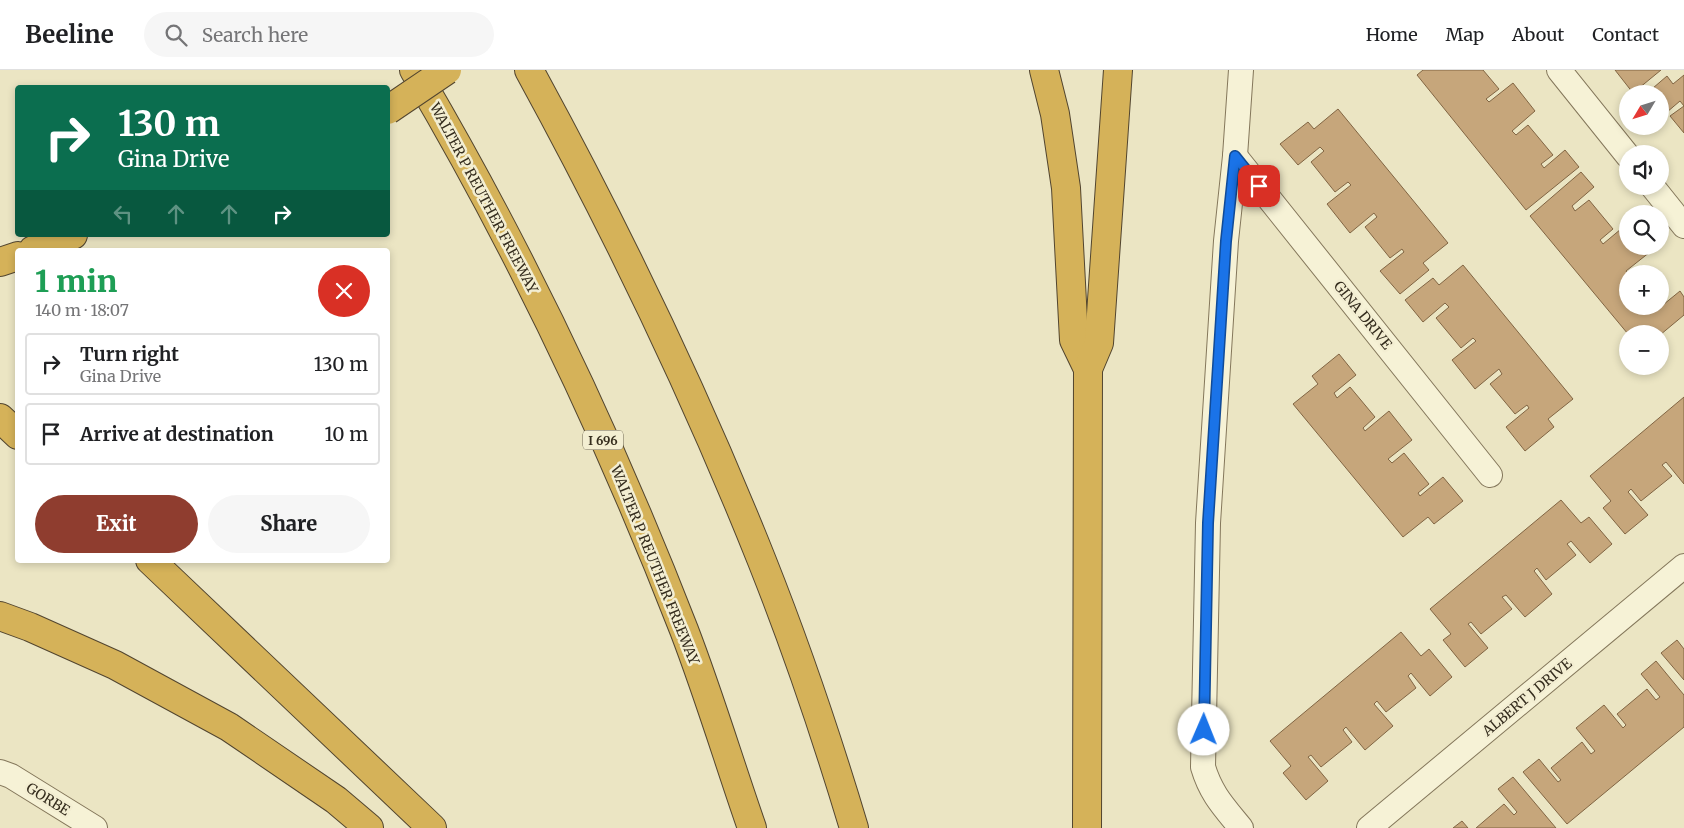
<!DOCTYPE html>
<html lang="en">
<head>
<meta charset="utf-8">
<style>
	body { margin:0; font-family:Merriweather,serif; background:#f6f6f6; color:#202124; height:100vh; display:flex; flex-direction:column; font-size:19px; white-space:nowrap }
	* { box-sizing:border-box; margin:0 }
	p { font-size:16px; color:#757577 }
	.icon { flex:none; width:28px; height:28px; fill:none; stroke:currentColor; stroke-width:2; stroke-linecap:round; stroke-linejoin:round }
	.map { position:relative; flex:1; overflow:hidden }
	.drawer { position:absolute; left:15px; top:178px; width:375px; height:315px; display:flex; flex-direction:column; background:#fff; border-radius:5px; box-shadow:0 2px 8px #0003 }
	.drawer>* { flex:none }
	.guide { position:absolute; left:15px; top:15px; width:375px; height:152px; border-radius:5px; box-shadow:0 2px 8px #0003; background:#0b6e4f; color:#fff; overflow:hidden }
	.needle { width:32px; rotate:232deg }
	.buttons { position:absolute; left:1619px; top:15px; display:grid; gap:10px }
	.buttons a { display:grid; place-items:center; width:50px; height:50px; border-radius:50%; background:#fff; box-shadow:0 2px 8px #0003; font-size:25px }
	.pin { position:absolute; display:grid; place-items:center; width:42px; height:42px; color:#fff; margin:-21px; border-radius:10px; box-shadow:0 2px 8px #0006 }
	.me { position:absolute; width:55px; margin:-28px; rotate:1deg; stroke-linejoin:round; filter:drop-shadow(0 0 4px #0008) }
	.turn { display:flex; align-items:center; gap:18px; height:105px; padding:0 20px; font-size:22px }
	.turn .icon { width:65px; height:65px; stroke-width:2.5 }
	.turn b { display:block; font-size:35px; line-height:42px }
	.lanes { display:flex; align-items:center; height:48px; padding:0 20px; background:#0003; justify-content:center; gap:25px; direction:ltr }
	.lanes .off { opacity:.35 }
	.round { display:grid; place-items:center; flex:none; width:52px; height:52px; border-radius:26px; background:#f6f6f6 }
	.head { display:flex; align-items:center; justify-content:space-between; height:85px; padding:0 20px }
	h1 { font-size:30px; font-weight:800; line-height:38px; color:#1e9e55 }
	.primary-button { display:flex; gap:10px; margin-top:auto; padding:10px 20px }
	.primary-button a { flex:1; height:58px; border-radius:30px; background:#8f3d2f; color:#fff; font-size:20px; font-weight:800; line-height:58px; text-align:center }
	.primary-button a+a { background:#f6f6f6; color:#202124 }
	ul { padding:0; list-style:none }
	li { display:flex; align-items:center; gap:15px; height:62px; margin:0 10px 8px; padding:0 10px; border:2px solid #e0e0e0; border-radius:5px }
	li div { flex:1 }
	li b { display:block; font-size:19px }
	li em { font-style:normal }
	header { display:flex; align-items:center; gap:30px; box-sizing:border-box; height:70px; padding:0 25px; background:#fff; border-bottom:1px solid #e0e0e0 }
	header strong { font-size:24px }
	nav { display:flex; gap:28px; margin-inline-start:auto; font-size:18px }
	.search { width:350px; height:45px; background:#f6f6f6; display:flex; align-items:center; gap:12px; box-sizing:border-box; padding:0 18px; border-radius:28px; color:#757577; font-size:19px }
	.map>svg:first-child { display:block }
	.building { fill:#c6a67b; stroke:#816543 }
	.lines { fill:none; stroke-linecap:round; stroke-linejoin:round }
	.minor-casing { stroke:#84775b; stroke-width:26 }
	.motorway-casing { stroke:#52452f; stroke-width:30 }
	.minor { stroke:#f6f2d6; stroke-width:24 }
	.motorway { stroke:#d5b259; stroke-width:28 }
	.motorway-bridge-casing { stroke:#52452f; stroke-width:30; stroke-linecap:butt }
	.motorway-bridge { stroke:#d5b259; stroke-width:28 }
	.route-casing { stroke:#114b97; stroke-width:12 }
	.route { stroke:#1a73e8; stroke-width:9 }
	.labels { text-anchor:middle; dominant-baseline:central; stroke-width:5; stroke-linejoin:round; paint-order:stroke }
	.shield { fill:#f3eed2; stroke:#6e6754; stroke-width:1 }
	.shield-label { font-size:12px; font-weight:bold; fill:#352d1e }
	.street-label { font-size:14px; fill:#352d1e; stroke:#f3eed2 }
</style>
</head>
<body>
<header>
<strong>Beeline</strong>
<div class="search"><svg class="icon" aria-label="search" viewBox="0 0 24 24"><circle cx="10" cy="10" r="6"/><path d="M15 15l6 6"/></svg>Search here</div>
<nav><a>Home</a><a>Map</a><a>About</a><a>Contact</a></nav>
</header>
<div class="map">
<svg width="1684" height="758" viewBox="0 0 1684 758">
	<rect width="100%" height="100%" fill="#ebe5c3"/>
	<!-- building -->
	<g class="building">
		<path d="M1423 0H1483L1499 19 1486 29 1489 32 1513 13 1535 41 1512 61 1516 65 1528 55 1553 85 1541 94 1544 98 1565 80 1579 97 1526 140 1417 5Z"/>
		<path d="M1615 0H1661L1633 23Z"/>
		<path d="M1684 5V63L1670 46 1684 36 1680 31 1660 48V24H1646L1667 6 1673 14Z"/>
		<path d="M1338 39 1448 173 1423 193 1429 200 1400 224 1380 201 1404 182 1402 179 1390 188 1365 157 1377 147 1374 143 1350 163 1327 134 1351 115 1348 112 1335 122 1311 92 1324 81 1320 77 1298 95 1280 74 1308 52 1314 59Z"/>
		<path d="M1581 102 1594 117 1572 136 1575 141 1589 130 1613 159 1600 170 1603 174 1627 154 1628 176H1645L1650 182 1626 201 1628 204V236H1656L1658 239 1680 221 1684 227V245L1660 265V264H1628L1530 146Z"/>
		<path d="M1463 195 1573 329 1548 349 1554 357 1525 381 1506 357 1529 338 1527 335 1515 344 1490 314 1502 304 1499 299 1475 319 1452 290 1476 271 1473 268 1461 278 1436 248 1449 237 1445 233 1423 252 1405 230 1433 208 1439 215Z"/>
		<path d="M1642 196 1649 204H1632Z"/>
		<path d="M1660 218 1667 226 1660 231Z"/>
		<path d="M1339 284 1356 305 1334 323 1337 328 1350 317 1375 347 1363 358 1365 361 1389 341 1412 370 1388 389 1392 393 1404 383 1429 414 1418 423 1420 426 1443 407 1463 431 1434 454 1428 447 1403 467 1293 334 1318 314 1312 306Z"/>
		<path d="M1684 327V414L1666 392 1662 395 1672 406 1641 431 1631 419 1628 422 1648 445 1625 464 1603 438 1611 431 1590 406Z"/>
		<path d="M1561 430 1581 453 1589 447 1612 474 1590 493 1571 471 1567 474 1576 485 1546 510 1537 498 1534 501 1552 524 1525 547 1506 525 1502 527 1512 539 1481 564 1471 552 1468 554 1488 578 1465 597 1443 570 1451 564 1430 539Z"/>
		<path d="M1401 562 1421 586 1429 579 1452 607 1430 626 1411 603 1408 606 1416 618 1386 642 1377 631 1374 634 1393 656 1365 680 1346 657 1343 660 1352 672 1321 697 1311 685 1308 687 1328 711 1306 730 1283 703 1291 696 1270 671Z"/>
		<path d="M1677 570 1684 579V610L1661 583Z"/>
		<path d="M1656 591 1684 625V657L1567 754 1523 702 1539 689 1558 712 1561 710 1551 698 1582 672 1591 684 1595 681 1576 658 1604 635 1623 658 1626 655 1617 644 1647 619 1656 630 1660 627 1641 604Z"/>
		<path d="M1513 707 1556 758H1476L1504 734 1514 745 1517 742 1498 719Z"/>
		<path d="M1462 751 1468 758H1453Z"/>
	</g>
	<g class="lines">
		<!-- minor casing -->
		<g class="minor-casing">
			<g id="minor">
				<path d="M1241 0 1235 86 1226 171 1208 453 1203 697C1211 724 1224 737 1241 758"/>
				<path d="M1559 0 1628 86"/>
				<path d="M1235 86 1490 405"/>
				<path d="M1652 116 1684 156"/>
				<path d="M0 702 11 706 95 758"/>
				<path d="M1369 758 1684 496"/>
			</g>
		</g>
		<!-- motorway casing -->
		<g class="motorway-casing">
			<g id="motorway">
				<path d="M414 0C519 178 609 367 684 560 709 625 729 692 752 758"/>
				<path d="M529 0C616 159 695 323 762 491 797 579 827 668 854 758"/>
				<path d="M1044 0 1055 44 1066 118 1074 270 1088 299"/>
				<path d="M33 180 73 165"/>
				<path d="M0 192 18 186"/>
				<path d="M0 348 18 365"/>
				<path d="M150 490 432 758"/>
				<path d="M0 546 30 557 115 595 229 657 336 730 369 758"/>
				<path d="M1087 758 1088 299 1099 273 1118 0"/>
			</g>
		</g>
		<!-- minor -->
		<use href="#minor" class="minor"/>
		<!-- motorway -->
		<use href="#motorway" class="motorway"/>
		<!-- motorway-bridge casing -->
		<g class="motorway-bridge-casing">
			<path id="motorway-bridge" d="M388 40 447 0"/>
		</g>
		<!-- motorway-bridge -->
		<use href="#motorway-bridge" class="motorway-bridge"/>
	</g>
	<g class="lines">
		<!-- route casing -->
		<g class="route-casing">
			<path id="route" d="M1204 660 1208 453 1226 171 1235 86 1259 116"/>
		</g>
		<!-- route -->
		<use href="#route" class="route"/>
	</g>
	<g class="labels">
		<!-- shield labels -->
		<rect class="shield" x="583" y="360.5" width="40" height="19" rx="4"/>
		<g class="shield-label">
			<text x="603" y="370">I 696</text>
		</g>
		<!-- street labels -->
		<g class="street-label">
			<text transform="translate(484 128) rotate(62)">WALTER P REUTHER FREEWAY</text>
			<text transform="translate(1363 245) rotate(51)">GINA DRIVE</text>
			<text transform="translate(655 495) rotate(68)">WALTER P REUTHER FREEWAY</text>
			<text transform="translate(1527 627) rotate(-40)">ALBERT J DRIVE</text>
			<text transform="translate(48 729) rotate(32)">GORBE</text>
		</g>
	</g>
</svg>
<div class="buttons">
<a><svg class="needle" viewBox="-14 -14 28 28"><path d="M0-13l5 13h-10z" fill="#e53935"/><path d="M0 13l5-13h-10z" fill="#757577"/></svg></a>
<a><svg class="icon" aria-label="sound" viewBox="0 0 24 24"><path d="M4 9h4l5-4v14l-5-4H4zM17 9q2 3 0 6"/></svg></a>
<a><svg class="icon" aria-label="search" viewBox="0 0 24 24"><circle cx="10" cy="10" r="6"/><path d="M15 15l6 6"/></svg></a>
<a>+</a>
<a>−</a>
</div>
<div class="pin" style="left:1259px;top:116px;background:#d93025"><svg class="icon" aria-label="arrive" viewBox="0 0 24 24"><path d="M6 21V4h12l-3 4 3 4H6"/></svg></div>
<svg class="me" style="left:1204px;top:660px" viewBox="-20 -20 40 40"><circle r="19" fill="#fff"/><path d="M0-13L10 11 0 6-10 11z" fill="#1a73e8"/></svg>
<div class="guide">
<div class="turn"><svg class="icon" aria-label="right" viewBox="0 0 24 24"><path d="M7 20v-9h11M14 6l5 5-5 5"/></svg><div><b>130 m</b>Gina Drive</div></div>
<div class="lanes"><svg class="icon off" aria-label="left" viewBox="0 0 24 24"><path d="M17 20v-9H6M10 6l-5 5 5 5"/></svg><svg class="icon off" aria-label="ahead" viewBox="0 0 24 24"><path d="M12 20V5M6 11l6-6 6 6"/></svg><svg class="icon off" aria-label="ahead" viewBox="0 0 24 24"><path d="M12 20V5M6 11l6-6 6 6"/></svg><svg class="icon" aria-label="right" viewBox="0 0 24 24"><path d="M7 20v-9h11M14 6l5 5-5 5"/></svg></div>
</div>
<section class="drawer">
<div class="head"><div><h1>1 min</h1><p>140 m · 18:07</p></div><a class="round" style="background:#d93025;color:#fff"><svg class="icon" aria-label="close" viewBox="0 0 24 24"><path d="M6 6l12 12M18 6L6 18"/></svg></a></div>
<ul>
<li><svg class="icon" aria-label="right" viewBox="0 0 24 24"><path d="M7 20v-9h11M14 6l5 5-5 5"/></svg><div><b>Turn right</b><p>Gina Drive</p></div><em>130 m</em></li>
<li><svg class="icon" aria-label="arrive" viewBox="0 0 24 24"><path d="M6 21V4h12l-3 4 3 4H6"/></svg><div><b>Arrive at destination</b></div><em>10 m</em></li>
</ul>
<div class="primary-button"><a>Exit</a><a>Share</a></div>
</section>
</div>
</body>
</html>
